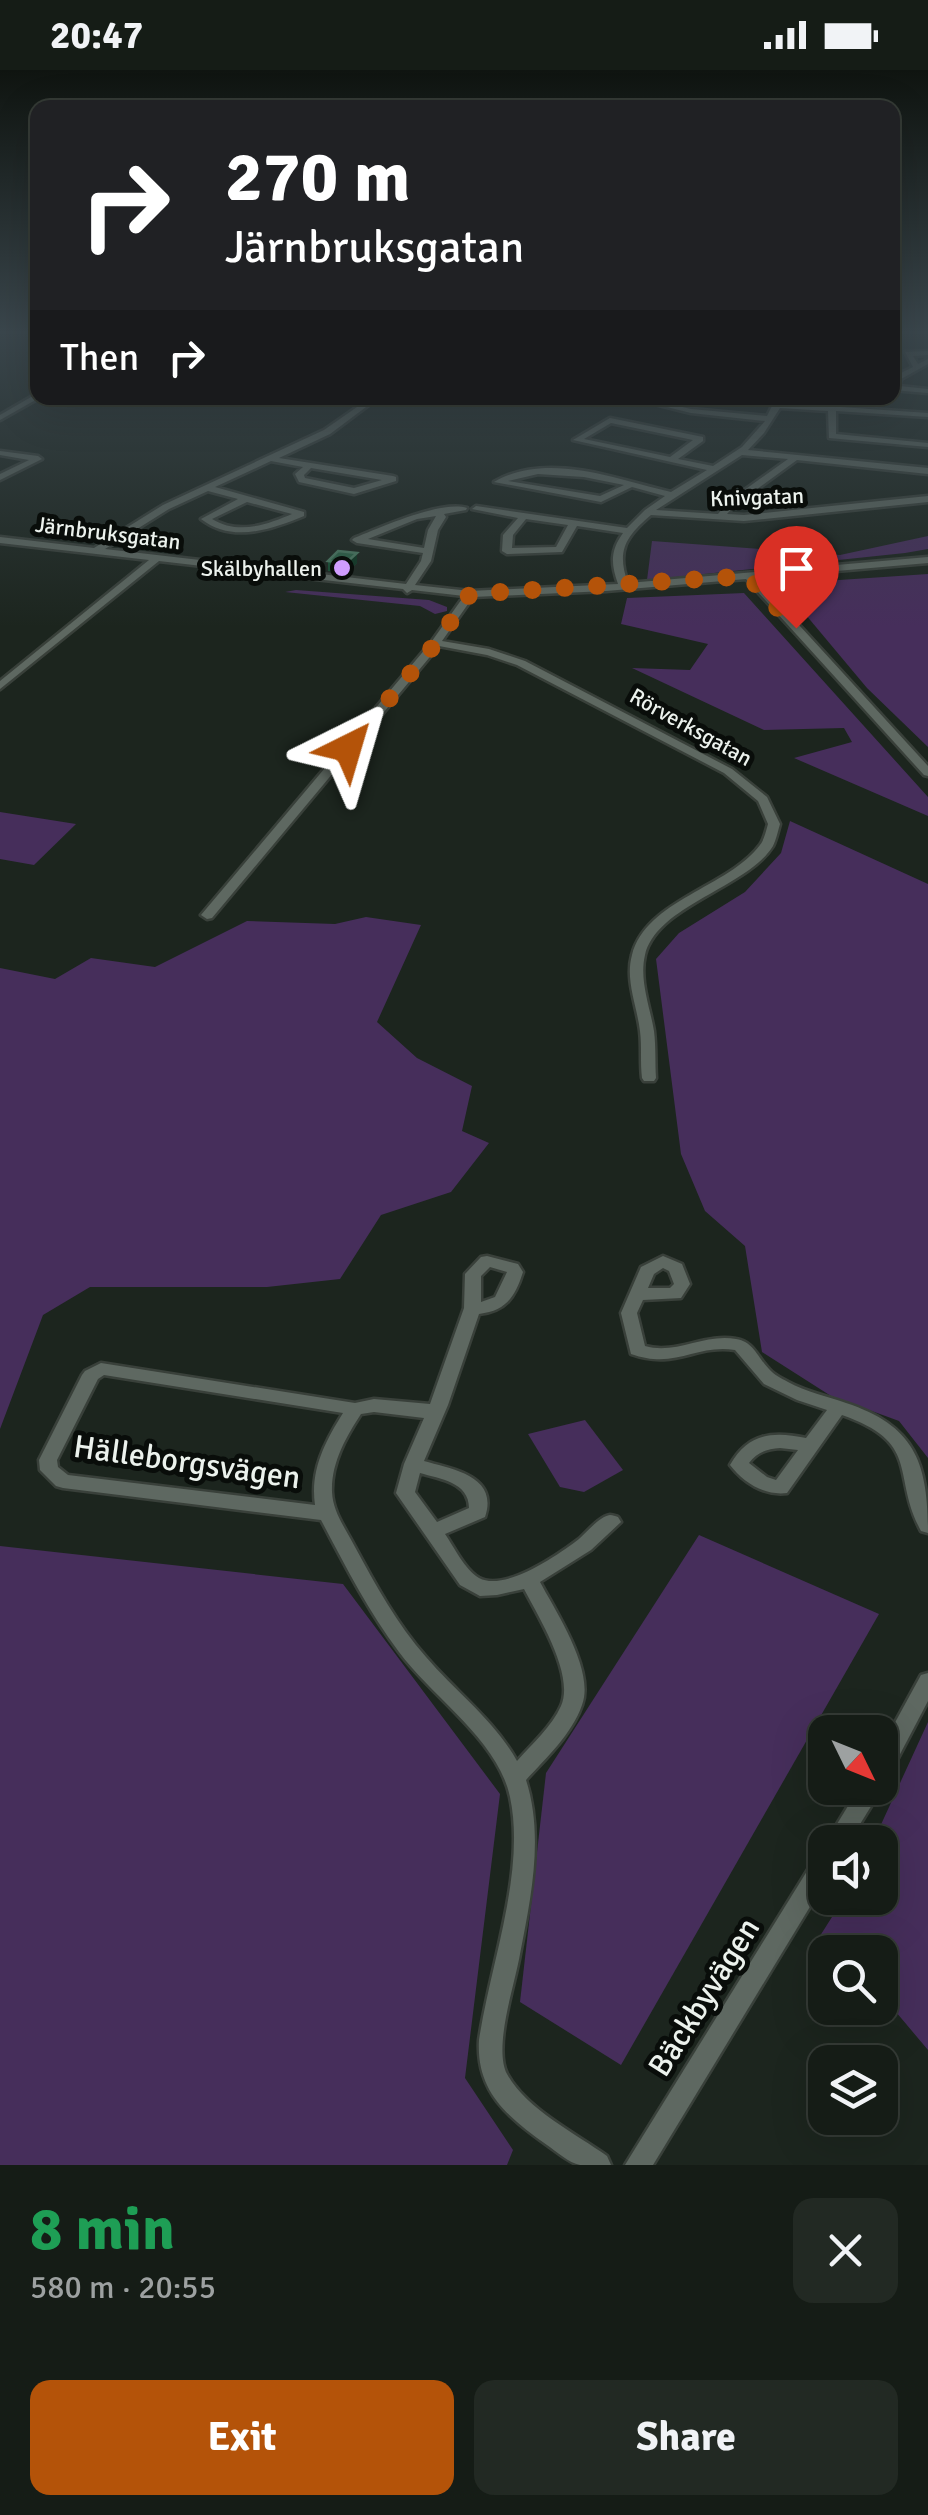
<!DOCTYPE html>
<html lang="en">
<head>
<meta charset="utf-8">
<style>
	body { margin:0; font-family:Signika,sans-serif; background:#222923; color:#f1f3f6; height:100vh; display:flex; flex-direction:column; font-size:38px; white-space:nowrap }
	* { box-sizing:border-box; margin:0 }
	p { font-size:32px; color:#9da1a1 }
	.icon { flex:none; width:55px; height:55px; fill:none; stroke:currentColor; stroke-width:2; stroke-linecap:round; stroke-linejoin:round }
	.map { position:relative; height:2095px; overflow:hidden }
	.side { display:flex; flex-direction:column; background:#151c16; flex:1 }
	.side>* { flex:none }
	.guide { position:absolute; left:30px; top:30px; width:870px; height:305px; border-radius:20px; box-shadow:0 10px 40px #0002,0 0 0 2px #343a35; background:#202124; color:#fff; overflow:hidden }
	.needle { width:65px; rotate:133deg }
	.tools { position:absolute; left:808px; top:1645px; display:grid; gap:20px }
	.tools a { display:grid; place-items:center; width:90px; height:90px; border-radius:20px; background:#151c16; box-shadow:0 10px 40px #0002,0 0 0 2px #343a35; font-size:50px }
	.pin { position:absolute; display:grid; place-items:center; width:85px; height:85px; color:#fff; margin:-102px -42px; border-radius:50% 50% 50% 0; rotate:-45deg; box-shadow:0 0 10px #0007 }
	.pin .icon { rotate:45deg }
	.me { position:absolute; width:110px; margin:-55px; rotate:40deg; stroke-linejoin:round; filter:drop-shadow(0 0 8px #0008) }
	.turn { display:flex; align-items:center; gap:35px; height:210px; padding:0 30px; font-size:45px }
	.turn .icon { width:130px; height:130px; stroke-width:2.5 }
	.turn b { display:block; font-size:70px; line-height:85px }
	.then { display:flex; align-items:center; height:95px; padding:0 30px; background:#0003; gap:20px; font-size:38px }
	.round { display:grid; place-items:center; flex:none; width:105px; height:105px; border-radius:20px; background:#222923 }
	.headline { display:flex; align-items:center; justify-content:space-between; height:170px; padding:0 30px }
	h1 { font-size:60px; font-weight:700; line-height:75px; color:#1e9e55 }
	.action { display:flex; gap:20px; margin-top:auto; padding:20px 30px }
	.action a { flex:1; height:115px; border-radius:20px; background:#b45309; color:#fff; font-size:40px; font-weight:700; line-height:115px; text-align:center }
	.action a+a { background:#222923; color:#f1f3f6 }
	.status { display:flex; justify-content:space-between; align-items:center; height:70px; padding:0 50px; background:#151c16; direction:ltr }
	.status svg { height:28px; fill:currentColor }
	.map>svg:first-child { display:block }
	.green { fill:#462e5b }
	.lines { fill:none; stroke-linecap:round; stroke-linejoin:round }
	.minor-casing { stroke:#39403a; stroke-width:5 }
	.minor { fill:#5e6861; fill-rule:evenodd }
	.wall { fill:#154f32 }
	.shaded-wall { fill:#0e3722 }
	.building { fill:#2c6146; stroke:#4a7860; stroke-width:2.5 }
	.route { stroke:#b45309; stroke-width:18; stroke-dasharray:0 32.4 }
	.poi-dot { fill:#d09dff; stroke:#090d0a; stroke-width:4 }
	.labels { text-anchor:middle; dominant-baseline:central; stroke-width:10; stroke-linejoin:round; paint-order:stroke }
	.far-street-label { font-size:22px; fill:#ecf2ed; stroke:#090d0a }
	.far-poi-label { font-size:22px; fill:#ecf2ed; stroke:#090d0a; text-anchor:end }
	.near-street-label { font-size:32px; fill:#ecf2ed; stroke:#090d0a }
</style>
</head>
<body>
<div class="status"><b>20:47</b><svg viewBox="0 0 49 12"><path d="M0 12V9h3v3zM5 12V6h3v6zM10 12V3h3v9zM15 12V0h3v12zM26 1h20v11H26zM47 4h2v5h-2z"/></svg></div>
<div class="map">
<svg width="928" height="2095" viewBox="0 0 928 2095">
	<rect width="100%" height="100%" fill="#1c251e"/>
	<!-- green -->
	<g class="green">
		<path d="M928 466V479L905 483 647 510 652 471 840 485Z"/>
		<path d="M928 504V677L867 618 780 514Z"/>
		<path d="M296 520 429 530 447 537V541L435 544 420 536 285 522Z"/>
		<path d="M744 523 928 727V746L794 688 852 672 844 658 764 660 632 598 690 600 708 574 621 554 627 528Z"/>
		<path d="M0 742 76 754 34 795 0 789Z"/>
		<path d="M790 751 928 814V1388L899 1351 831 1326 762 1282 745 1176 705 1141 681 1084 656 889 679 863 745 822 781 783Z"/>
		<path d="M366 847 421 855 377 952 417 988 472 1016 462 1061 489 1073 451 1122 381 1145 340 1209 267 1217H90L43 1245 0 1359V898L55 909 91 888 155 897 247 851 335 854Z"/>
		<path d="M585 1350 623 1400 584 1422 560 1417 528 1364Z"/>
		<path d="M699 1465 879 1544 621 1995 520 1932 546 1703Z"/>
		<path d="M0 1476 343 1514 500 1724 465 2008 513 2080 507 2095H0Z"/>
		<path d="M928 1652V1980L880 1923V1882L825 1885 813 1877 844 1828H880V1772H873Z"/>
	</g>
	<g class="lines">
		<!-- minor casing -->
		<g class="minor-casing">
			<g id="minor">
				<path d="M928 281V285L913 286 918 294 928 289V294L901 309 899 316 928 319V323L892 320 895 306 913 297 905 282Z"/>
				<path d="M38 323 39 328 0 350V345Z"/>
				<path d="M370 328H378L330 364 279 388 393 406 396 407V411L354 424 299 412 295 404 303 397 271 391 215 417 304 442V446C270 460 232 473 201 449L238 429 208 421 169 439 105 479 406 514 421 491 423 483 357 473 352 470 354 468C382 457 441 430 467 438L466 440 444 444 446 447 438 460 431 491 415 515 470 521 618 514C611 494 610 481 623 463L577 456 562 482 507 484 502 481 503 465 518 448 472 439 476 436 627 458 645 440 665 426 632 417 601 432 494 412C546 381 616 409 671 422L707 400 573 370 610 348 703 367V371L678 389 713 396 742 377 765 351 691 343 631 328H643L691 339 767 346 776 328H784L782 333 928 343V347L836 341V364L928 373V377L829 368 828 341 780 338 764 363 748 380 928 398V404L797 390 735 435 727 444 744 445 928 426V432L744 451 651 445C626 466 616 481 628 513L928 487V493L756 508 928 696V706L924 705 746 509 606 521 473 527 442 571 489 579 525 591 732 699 767 727 780 754C778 761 776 770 773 776 747 818 657 835 645 885 639 910 650 937 654 961 656 977 655 993 656 1008L654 1011H644L642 1008C640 992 642 977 640 961 637 936 625 910 632 885 646 830 729 817 760 775 764 770 766 761 768 754L758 731 724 703 517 595 487 585 439 576 212 848 207 849 201 845 432 571 464 526 412 520 407 523 403 519 159 491 0 619V611L149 490 0 473V467L94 478 163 435 324 360ZM611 353 693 370 670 387 584 369ZM742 385 788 389 729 431 718 444 656 440ZM311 398 382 410 354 418 305 408 304 405ZM538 404 584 407 624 415 600 426 508 411ZM247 432 292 444C266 455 238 465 212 449ZM436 446 428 460 424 478 368 469 417 449ZM526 449 568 455 556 477 512 478 513 465Z"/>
				<path d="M0 381 38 386 42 389 0 410V404L29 390 0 385Z"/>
				<path d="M487 1186 518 1194 523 1202C515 1227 506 1241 479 1244L448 1335 424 1391C452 1399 499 1406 485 1447L445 1464C454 1477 465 1500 479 1508 505 1522 558 1485 579 1469 587 1462 600 1446 610 1445 613 1445 615 1446 618 1447L621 1452 591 1480 540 1512C556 1542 595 1601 582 1635 572 1664 546 1688 526 1710 544 1766 531 1828 520 1884 515 1914 493 1977 507 2004 525 2038 576 2064 607 2086L611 2095C601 2095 589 2095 580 2095 569 2093 556 2081 547 2075 508 2047 476 2022 479 1970 490 1895 526 1802 510 1727 498 1670 433 1628 399 1582 368 1541 345 1495 321 1450L63 1418 56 1416 40 1400 39 1390 82 1305 85 1301 101 1293 355 1333 374 1329 430 1334 464 1238 465 1204 481 1187ZM490 1197 507 1202 495 1227 481 1232V1206ZM104 1305 343 1343C325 1372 310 1400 315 1435L68 1405 58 1397 57 1390 98 1309ZM374 1342 424 1348 404 1394 396 1423 460 1515 480 1526 497 1525 524 1519C538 1546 575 1605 561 1636 552 1656 532 1674 517 1691 494 1650 456 1622 426 1587 397 1554 376 1516 355 1477 346 1459 333 1443 332 1422 331 1393 346 1367 361 1344ZM420 1403C440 1409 469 1412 469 1438L437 1452 415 1422Z"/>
				<path d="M663 1186 682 1194 690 1214 681 1228 643 1230 637 1243 645 1276C676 1285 705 1263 736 1269 754 1272 757 1287 769 1299 774 1305 781 1308 788 1312 806 1322 827 1326 846 1333 916 1356 928 1394 928 1463L921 1461C891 1405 922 1373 842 1345L787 1423C764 1426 743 1412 730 1395 748 1363 773 1361 806 1368L827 1340 797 1330 764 1314 735 1280C695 1274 676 1300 631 1284L621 1243 641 1197ZM663 1198 669 1201 674 1214 670 1218H648L654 1204ZM780 1378 798 1380 776 1410 767 1407 749 1393C757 1382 767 1379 780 1378Z"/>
				<path d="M928 1603V1631L888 1707 880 1710V1680L921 1605Z"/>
				<path d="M880 1716 881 1718 878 1725 849 1772H826L859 1718Z"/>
				<path d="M825 1782V1812L653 2095H625L817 1785Z"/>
			</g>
		</g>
		<!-- minor -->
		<use href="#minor" class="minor"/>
	</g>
	<!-- wall -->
	<path class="wall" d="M357 483V493L347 503 328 501V491Z"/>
	<!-- shaded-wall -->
	<path class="shaded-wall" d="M357 483V493L347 503 346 493Z"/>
	<!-- building -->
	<path class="building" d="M338 481 357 483 346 493 328 491Z"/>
	<!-- sky -->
	<linearGradient id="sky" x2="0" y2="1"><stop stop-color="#0f1410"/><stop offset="0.47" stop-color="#3a464c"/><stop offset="1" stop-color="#3a464c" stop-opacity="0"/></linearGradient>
	<rect width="928" height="557" fill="url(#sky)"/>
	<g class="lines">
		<!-- route -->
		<path class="route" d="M348 678 436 573 470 524 748 506 796 558"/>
	</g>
	<!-- markers -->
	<circle class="poi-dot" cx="342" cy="498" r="10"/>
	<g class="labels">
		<!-- far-street labels -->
		<g class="far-street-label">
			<text transform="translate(757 427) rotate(-2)">Knivgatan</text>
			<text transform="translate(108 463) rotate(7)">Järnbruksgatan</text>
			<text transform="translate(691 657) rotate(29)">Rörverksgatan</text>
		</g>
		<!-- far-poi labels -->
		<g class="far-poi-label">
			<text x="322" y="498">Skälbyhallen</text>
		</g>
		<!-- near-street labels -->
		<g class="near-street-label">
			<text transform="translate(187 1392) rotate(8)">Hälleborgsvägen</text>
			<text transform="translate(704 1927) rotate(-58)">Bäckbyvägen</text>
		</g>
	</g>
</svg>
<div class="tools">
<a><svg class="needle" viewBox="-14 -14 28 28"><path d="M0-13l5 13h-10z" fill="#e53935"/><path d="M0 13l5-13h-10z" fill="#9da1a1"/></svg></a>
<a><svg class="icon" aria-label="sound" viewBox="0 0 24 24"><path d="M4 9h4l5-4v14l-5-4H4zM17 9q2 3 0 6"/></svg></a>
<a><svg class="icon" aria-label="search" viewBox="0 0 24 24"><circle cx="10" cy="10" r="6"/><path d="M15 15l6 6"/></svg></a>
<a><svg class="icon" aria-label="layers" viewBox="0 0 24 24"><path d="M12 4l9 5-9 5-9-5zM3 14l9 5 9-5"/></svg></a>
</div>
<div class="pin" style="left:796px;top:558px;background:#d93025"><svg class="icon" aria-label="arrive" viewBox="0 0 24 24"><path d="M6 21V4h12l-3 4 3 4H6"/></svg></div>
<svg class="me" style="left:348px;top:678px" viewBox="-20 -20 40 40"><path d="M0-17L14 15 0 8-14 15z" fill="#b45309" stroke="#fff" stroke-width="4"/></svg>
<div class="guide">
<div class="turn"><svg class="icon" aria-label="right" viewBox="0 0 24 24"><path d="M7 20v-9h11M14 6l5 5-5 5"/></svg><div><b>270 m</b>Järnbruksgatan</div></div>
<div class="then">Then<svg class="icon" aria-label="right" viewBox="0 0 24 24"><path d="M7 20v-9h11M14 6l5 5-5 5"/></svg></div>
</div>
</div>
<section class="side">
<div class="headline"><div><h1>8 min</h1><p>580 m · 20:55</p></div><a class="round"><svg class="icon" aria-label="close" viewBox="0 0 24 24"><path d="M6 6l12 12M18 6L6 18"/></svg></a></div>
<div class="action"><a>Exit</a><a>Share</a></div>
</section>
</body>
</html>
